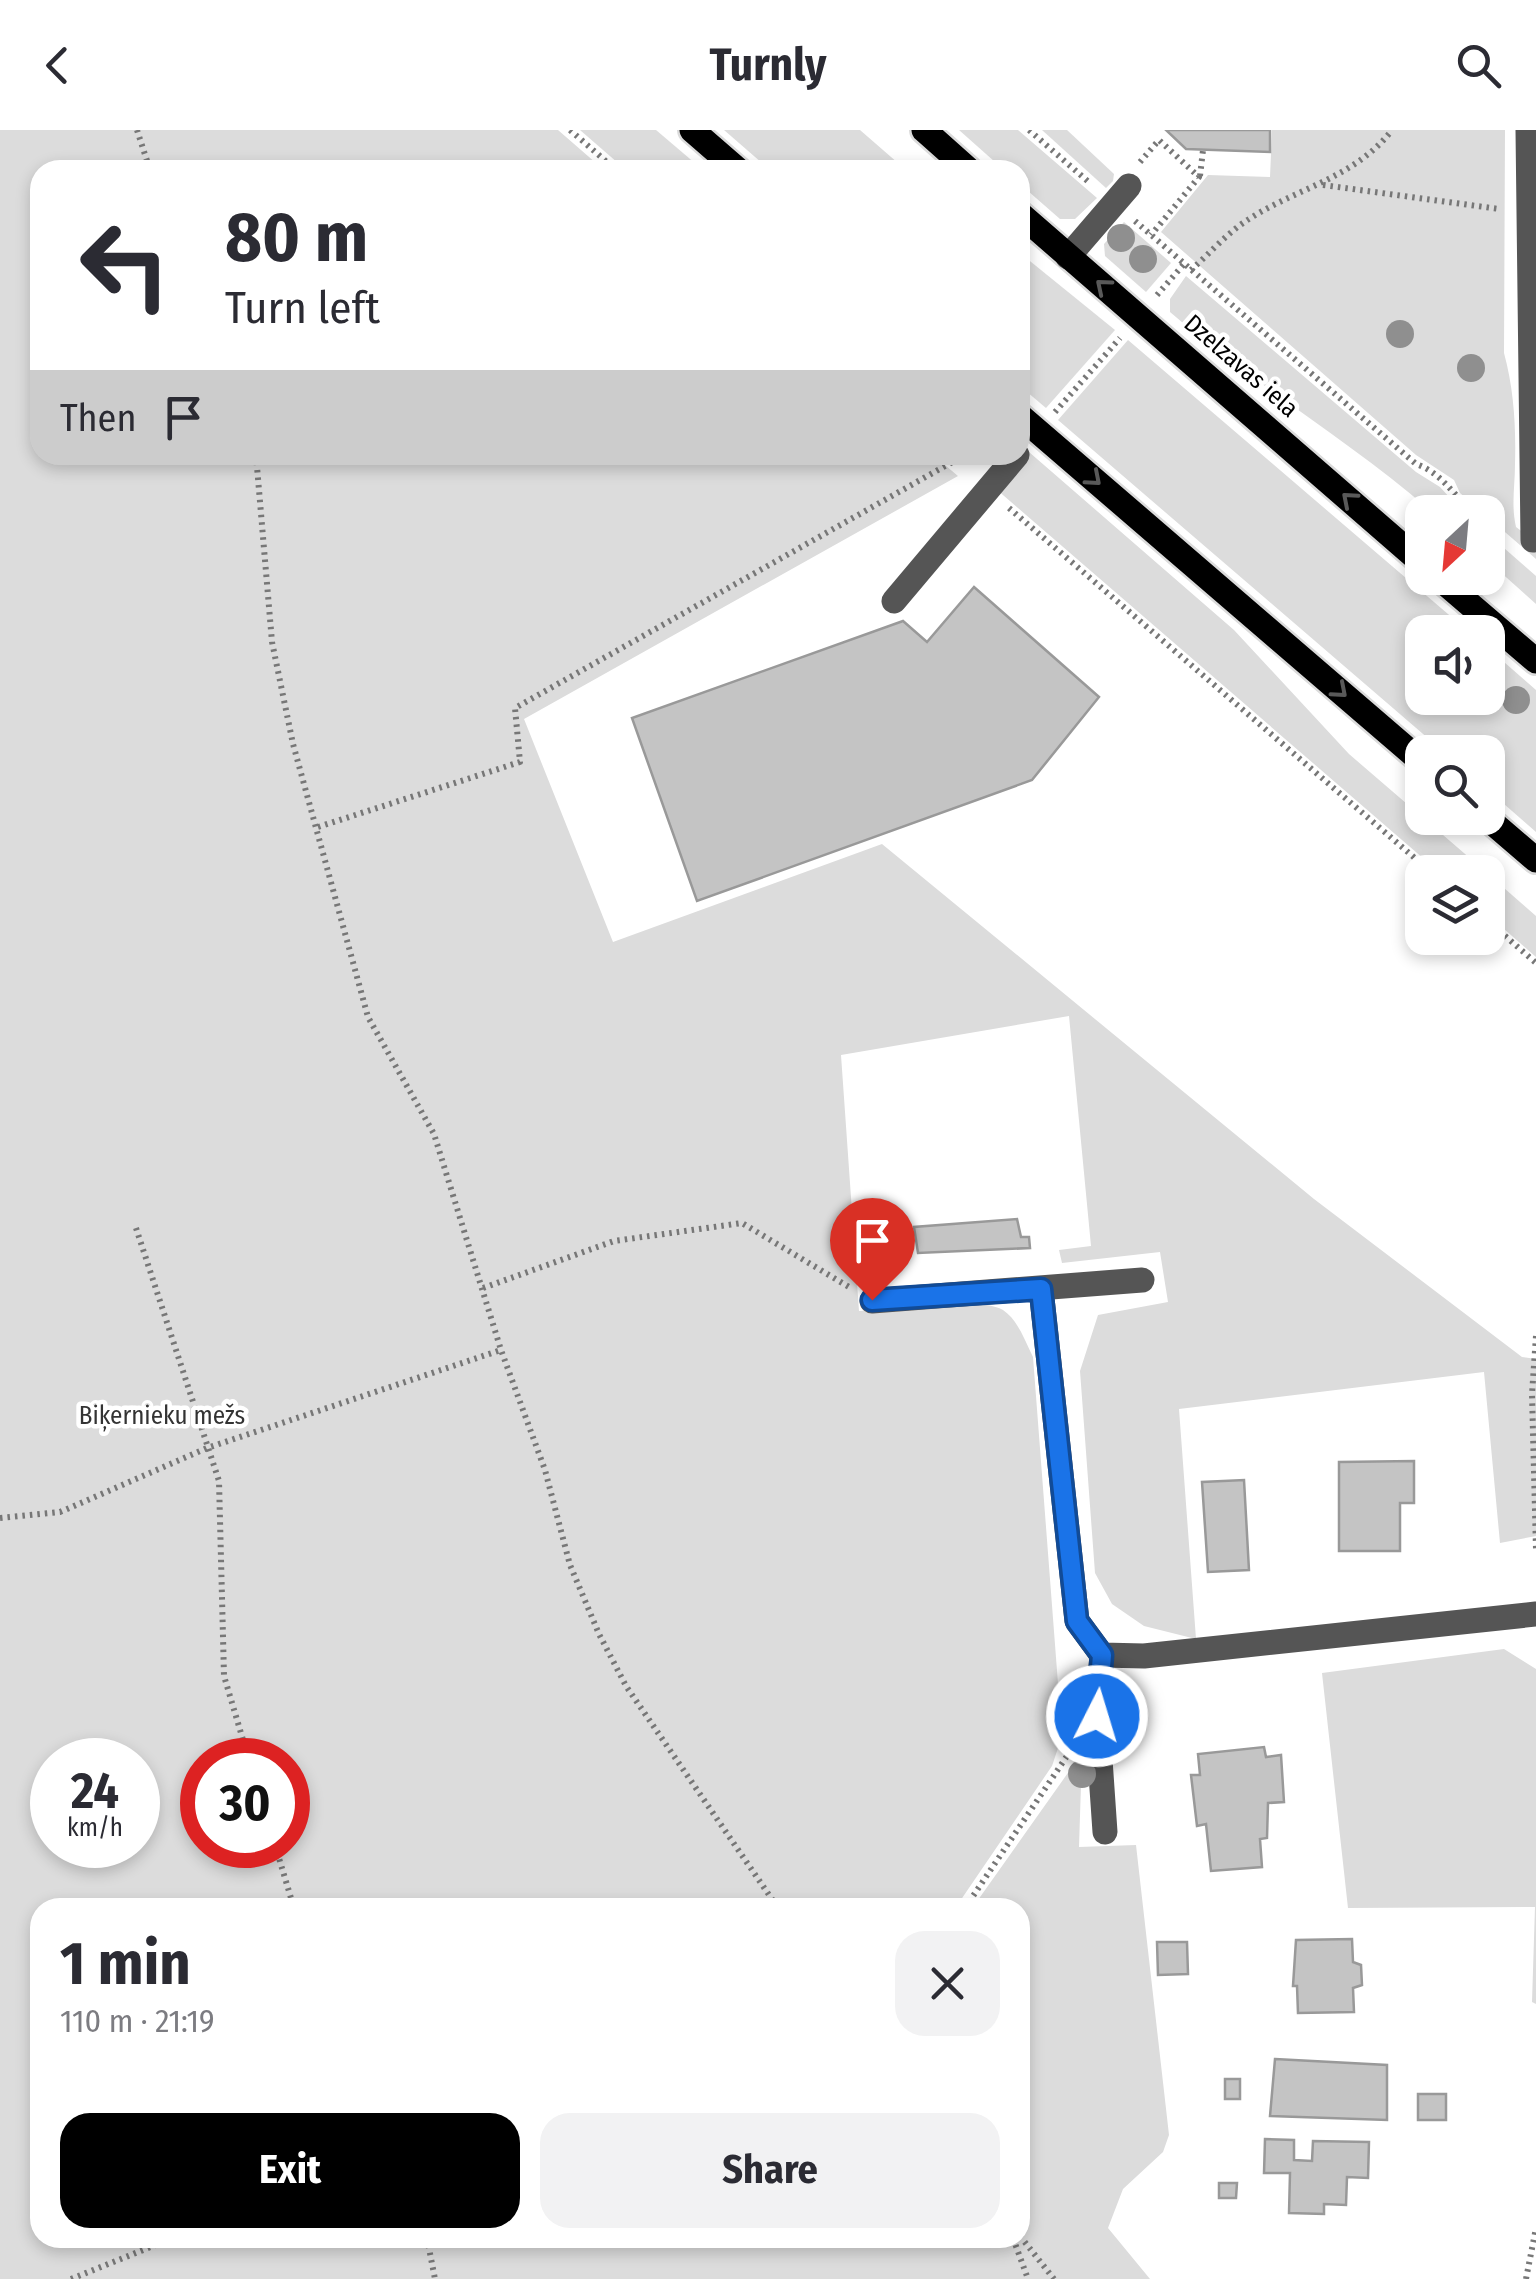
<!DOCTYPE html>
<html lang="en">
<head>
<meta charset="utf-8">
<style>
	body { margin:0; font-family:"Fira Sans Condensed",sans-serif; background:#f2f2f3; color:#2b2b33; height:100vh; display:flex; flex-direction:column; font-size:38px; white-space:nowrap }
	* { box-sizing:border-box; margin:0 }
	p { font-size:32px; color:#7c7c81 }
	.icon { flex:none; width:55px; height:55px; fill:none; stroke:currentColor; stroke-width:2; stroke-linecap:round; stroke-linejoin:round }
	.map { position:relative; flex:1; overflow:hidden }
	.panel { position:absolute; left:30px; top:1768px; width:1000px; height:350px; display:flex; flex-direction:column; background:#fff; border-radius:30px; box-shadow:0 5px 15px #0003 }
	.panel>* { flex:none }
	.guide { position:absolute; left:30px; top:30px; width:1000px; height:305px; border-radius:30px; box-shadow:0 5px 15px #0003; background:#fff; color:#2b2b33; overflow:hidden }
	.needle { width:65px; rotate:206deg }
	.buttons { position:absolute; left:1405px; top:365px; display:grid; gap:20px }
	.buttons a { display:grid; place-items:center; width:100px; height:100px; border-radius:20px; background:#fff; box-shadow:0 5px 15px #0003; font-size:50px }
	.speed { position:absolute; left:30px; top:1608px; display:flex; gap:20px; font-size:50px; font-weight:700; text-align:center }
	.speed>* { display:grid; place-content:center; width:130px; height:130px; border-radius:50%; background:#fff; box-shadow:0 5px 15px #0003; line-height:1 }
	.speed small { font-size:25px; font-weight:400 }
	.speed .limit { border:15px solid #d22; background:#fff; color:#111 }
	.pin { position:absolute; display:grid; place-items:center; width:85px; height:85px; color:#fff; margin:-102px -42px; border-radius:50% 50% 50% 0; rotate:-45deg; box-shadow:0 0 10px #0007 }
	.pin .icon { rotate:45deg }
	.me { position:absolute; width:110px; margin:-55px; rotate:5deg; stroke-linejoin:round; filter:drop-shadow(0 0 8px #0008) }
	.turn { display:flex; align-items:center; gap:35px; height:210px; padding:0 30px; font-size:45px }
	.turn .icon { width:130px; height:130px; stroke-width:2.5 }
	.turn b { display:block; font-size:70px; line-height:85px }
	.then { display:flex; align-items:center; height:95px; padding:0 30px; background:#0003; gap:20px; font-size:38px }
	.round { display:grid; place-items:center; flex:none; width:105px; height:105px; border-radius:30px; background:#f2f2f3 }
	.head { display:flex; align-items:center; justify-content:space-between; height:170px; padding:0 30px }
	h1 { font-size:60px; font-weight:700; line-height:75px }
	.action { display:flex; gap:20px; margin-top:auto; padding:20px 30px }
	.action a { flex:1; height:115px; border-radius:30px; background:#000; color:#fff; font-size:40px; font-weight:700; line-height:115px; text-align:center }
	.action a+a { background:#f2f2f3; color:#2b2b33 }
	header { display:flex; justify-content:space-between; align-items:center; height:130px; padding:0 30px; background:#fff; font-size:45px; font-weight:700 }
	.map>svg:first-child { display:block }
	.green { fill:#dcdcdc; fill-rule:evenodd }
	.building { fill:#c4c4c4; stroke:#999; stroke-width:2.5 }
	.lines { fill:none; stroke-linecap:round; stroke-linejoin:round }
	.major-casing { stroke:#dbdbdb; stroke-width:30 }
	.path { stroke:#777; stroke-width:6; stroke-dasharray:2.5 5; stroke-linecap:butt }
	.minor { stroke:#555; stroke-width:25 }
	.major { stroke:#000; stroke-width:25 }
	.tree { fill:#8f8f8f }
	.oneway { stroke:#595959 }
	.route-casing { stroke:#114b97; stroke-width:25 }
	.route { stroke:#1a73e8; stroke-width:18 }
	.labels { text-anchor:middle; dominant-baseline:central; stroke-width:9; stroke-linejoin:round; paint-order:stroke }
	.street-label { font-size:25px; fill:#000; stroke:#fff }
	.park-label { font-size:25px; fill:#333; stroke:#fff }
</style>
</head>
<body>
<header><svg class="icon" aria-label="back" viewBox="0 0 24 24"><path d="M15 5l-7 7 7 7"/></svg>Turnly<svg class="icon" aria-label="search" viewBox="0 0 24 24"><circle cx="10" cy="10" r="6"/><path d="M15 15l6 6"/></svg></header>
<div class="map">
<svg width="1536" height="2149" viewBox="0 0 1536 2149">
	<rect width="100%" height="100%" fill="#fff"/>
	<!-- green -->
	<g class="green">
		<path d="M0 0H558L604 40H40V325H933L958 346 524 589 613 812 882 714 1314 1069 1522 1227 1536 1229V1406L1500 1413 1484 1242 1179 1279 1196 1509 1144 1496 1112 1474 1095 1443 1080 1241 1098 1185 1168 1172 1160 1122 1062 1133 1059 1120 1091 1116 1069 886 841 925 859 1181C890 1179 979 1165 1003 1180 1018 1190 1025 1211 1033 1227L1062 1606 1052 1636 956 1777 40 1778V2108H1020V1778L973 1777 1082 1623 1079 1717 1136 1715 1169 2005 1163 2022 1123 2059 1108 2098 1150 2149H0ZM52 1630H138V1715H52ZM202 1630H288V1715H202Z"/>
		<path d="M580 0H656L703 40H626Z"/>
		<path d="M724 0H860L906 40H770Z"/>
		<path d="M959 0H1018L1097 68 1075 89H1060L1020 54V40H1004Z"/>
		<path d="M1042 0H1067L1114 44 1113 51 1106 58Z"/>
		<path d="M1272 0H1505L1504 223C1514 260 1516 296 1515 334 1515 357 1511 375 1516 397L1536 412V429L1460 363 1454 350 1416 325 1161 102 1208 45 1270 47Z"/>
		<path d="M1124 92 1171 133 1146 162 1105 126 1104 114Z"/>
		<path d="M1020 123 1115 200 1046 278 1020 256Z"/>
		<path d="M1186 146 1416 342 1440 357 1463 382H1432C1348 309 1254 255 1170 182V169Z"/>
		<path d="M1128 210 1469 502H1422V568H1488V518L1536 560V702L1488 660V622H1444L1058 290Z"/>
		<path d="M1029 322 1234 500 1349 624 1486 742H1439L996 359Z"/>
		<path d="M1488 404 1536 446V474L1488 431Z"/>
		<path d="M1488 744 1536 786V827L1488 785Z"/>
		<path d="M1504 1519 1536 1539V1874L1532 1872 1535 1777 1348 1778 1322 1543Z"/>
	</g>
	<!-- building -->
	<g class="building">
		<path d="M1166 0H1270V22L1186 19Z"/>
		<path d="M974 457 1099 567 1032 650 697 771 632 588 903 491 927 512Z"/>
		<path d="M1017 1089 1021 1107H1029L1030 1118 918 1123 914 1097Z"/>
		<path d="M1414 1331V1373H1400V1421H1339V1332Z"/>
		<path d="M1244 1350 1249 1440 1208 1442 1202 1352Z"/>
		<path d="M1264 1617 1266 1627 1281 1625 1284 1672 1268 1673 1267 1708 1260 1709 1262 1737 1211 1741 1206 1694 1197 1696 1191 1645H1200L1198 1624Z"/>
		<path d="M1352 1809 1353 1832 1361 1835 1362 1855 1353 1858 1354 1882 1298 1883 1297 1856H1293L1296 1810Z"/>
		<path d="M1157 1812H1187L1188 1844 1158 1845Z"/>
		<path d="M1275 1929 1387 1935V1990L1270 1986Z"/>
		<rect x="1225" y="1949" width="15" height="20"/>
		<rect x="1418" y="1964" width="28" height="26"/>
		<path d="M1265 2009 1294 2010V2030L1312 2031 1313 2011 1369 2012 1368 2048 1347 2047 1346 2075 1324 2074V2084L1289 2083 1290 2043H1264Z"/>
		<path d="M1219 2053H1237L1236 2068H1219Z"/>
	</g>
	<g class="lines">
		<!-- major casing -->
		<g class="major-casing">
			<g id="major">
				<path d="M692 0 738 40"/>
				<path d="M924 0 969 40"/>
				<path d="M1020 84 1422 433"/>
				<path d="M1020 286 1422 632"/>
				<path d="M1439 448 1536 531"/>
				<path d="M1487 688 1536 730"/>
			</g>
		</g>
		<!-- path -->
		<g class="path">
			<path d="M137 0 150 40"/>
			<path d="M570 0 616 40"/>
			<path d="M1029 0 1091 54"/>
			<path d="M1140 32 1159 10 1199 47 1151 105"/>
			<path d="M1200 46 1203 20"/>
			<path d="M1323 55 1499 79"/>
			<path d="M1135 91 1416 334C1442 343 1453 365 1473 382"/>
			<path d="M1191 140C1209 124 1228 102 1249 89 1297 58 1355 48 1392 0"/>
			<path d="M1157 165 1184 134"/>
			<path d="M1055 282 1120 208"/>
			<path d="M256 325 272 512 293 614 368 887 434 1004 501 1220 545 1340 570 1435 599 1504 626 1556 778 1778"/>
			<path d="M1009 378 1431 742"/>
			<path d="M1488 395 1505 409"/>
			<path d="M318 697 520 632 515 578 954 331"/>
			<path d="M1488 791 1536 833"/>
			<path d="M136 1098 219 1351 224 1546 249 1630"/>
			<path d="M483 1158 614 1111 742 1093 849 1157"/>
			<path d="M1536 1206 1532 1264 1536 1419"/>
			<path d="M0 1388 60 1382 207 1318 501 1220"/>
			<path d="M275 1715 294 1778"/>
			<path d="M965 1778 1069 1623"/>
			<path d="M1020 2106 1054 2149"/>
			<path d="M427 2108 435 2149"/>
			<path d="M1013 2108 1028 2149"/>
			<path d="M71 2149 173 2108"/>
			<path d="M1526 2149 1536 2098"/>
		</g>
		<!-- minor -->
		<g class="minor">
			<path d="M1528 0 1533 410"/>
			<path d="M1068 127 1129 56"/>
			<path d="M894 471 1017 325"/>
			<path d="M1041 1159 1077 1491 1102 1525 1144 1526 1536 1484"/>
			<path d="M872 1171 1142 1150"/>
			<path d="M1102 1525 1097 1586 1105 1702"/>
		</g>
		<!-- major -->
		<use href="#major" class="major"/>
	</g>
	<!-- trees -->
	<g class="tree">
		<circle cx="1121" cy="108" r="14"/>
		<circle cx="1143" cy="129" r="14"/>
		<circle cx="1400" cy="204" r="14"/>
		<circle cx="1471" cy="238" r="14"/>
		<circle cx="1516" cy="570" r="14"/>
		<circle cx="1082" cy="1644" r="14"/>
	</g>
	<!-- one-way arrows -->
	<defs><path id="oneway-chevron" d="M-2-3.5L2.5 0L-2 3.5" fill="none" stroke-width="1.6" stroke-linecap="round" stroke-linejoin="round" transform="scale(2.5)"/></defs>
	<g class="oneway">
		<use href="#oneway-chevron" transform="translate(1103 156) rotate(-140)"/>
		<use href="#oneway-chevron" transform="translate(1094 349) rotate(41)"/>
		<use href="#oneway-chevron" transform="translate(1349 369) rotate(-139)"/>
		<use href="#oneway-chevron" transform="translate(1340 561) rotate(41)"/>
	</g>
	<g class="lines">
		<!-- route casing -->
		<g class="route-casing">
			<path id="route" d="M872 1170 1041 1159 1077 1491 1102 1525 1097 1586"/>
		</g>
		<!-- route -->
		<use href="#route" class="route"/>
	</g>
	<g class="labels">
		<!-- street labels -->
		<g class="street-label">
			<text transform="translate(1241 236) rotate(41)">Dzelzavas iela</text>
		</g>
		<!-- park labels -->
		<g class="park-label">
			<text x="162" y="1286">Biķernieku mežs</text>
		</g>
	</g>
</svg>
<div class="buttons">
<a><svg class="needle" viewBox="-14 -14 28 28"><path d="M0-13l5 13h-10z" fill="#e53935"/><path d="M0 13l5-13h-10z" fill="#7c7c81"/></svg></a>
<a><svg class="icon" aria-label="sound" viewBox="0 0 24 24"><path d="M4 9h4l5-4v14l-5-4H4zM17 9q2 3 0 6"/></svg></a>
<a><svg class="icon" aria-label="search" viewBox="0 0 24 24"><circle cx="10" cy="10" r="6"/><path d="M15 15l6 6"/></svg></a>
<a><svg class="icon" aria-label="layers" viewBox="0 0 24 24"><path d="M12 4l9 5-9 5-9-5zM3 14l9 5 9-5"/></svg></a>
</div>
<div class="speed"><div>24<small>km/h</small></div><div class="limit">30</div></div>
<div class="pin" style="left:872px;top:1170px;background:#d93025"><svg class="icon" aria-label="arrive" viewBox="0 0 24 24"><path d="M6 21V4h12l-3 4 3 4H6"/></svg></div>
<svg class="me" style="left:1097px;top:1586px" viewBox="-20 -20 40 40"><circle r="17" fill="#1a73e8" stroke="#fff" stroke-width="3"/><path d="M0-11L8 9 0 5-8 9z" fill="#fff"/></svg>
<div class="guide">
<div class="turn"><svg class="icon" aria-label="left" viewBox="0 0 24 24"><path d="M17 20v-9H6M10 6l-5 5 5 5"/></svg><div><b>80 m</b>Turn left</div></div>
<div class="then">Then<svg class="icon" aria-label="arrive" viewBox="0 0 24 24"><path d="M6 21V4h12l-3 4 3 4H6"/></svg></div>
</div>
<section class="panel">
<div class="head"><div><h1>1 min</h1><p>110 m · 21:19</p></div><a class="round"><svg class="icon" aria-label="close" viewBox="0 0 24 24"><path d="M6 6l12 12M18 6L6 18"/></svg></a></div>
<div class="action"><a>Exit</a><a>Share</a></div>
</section>
</div>
</body>
</html>
